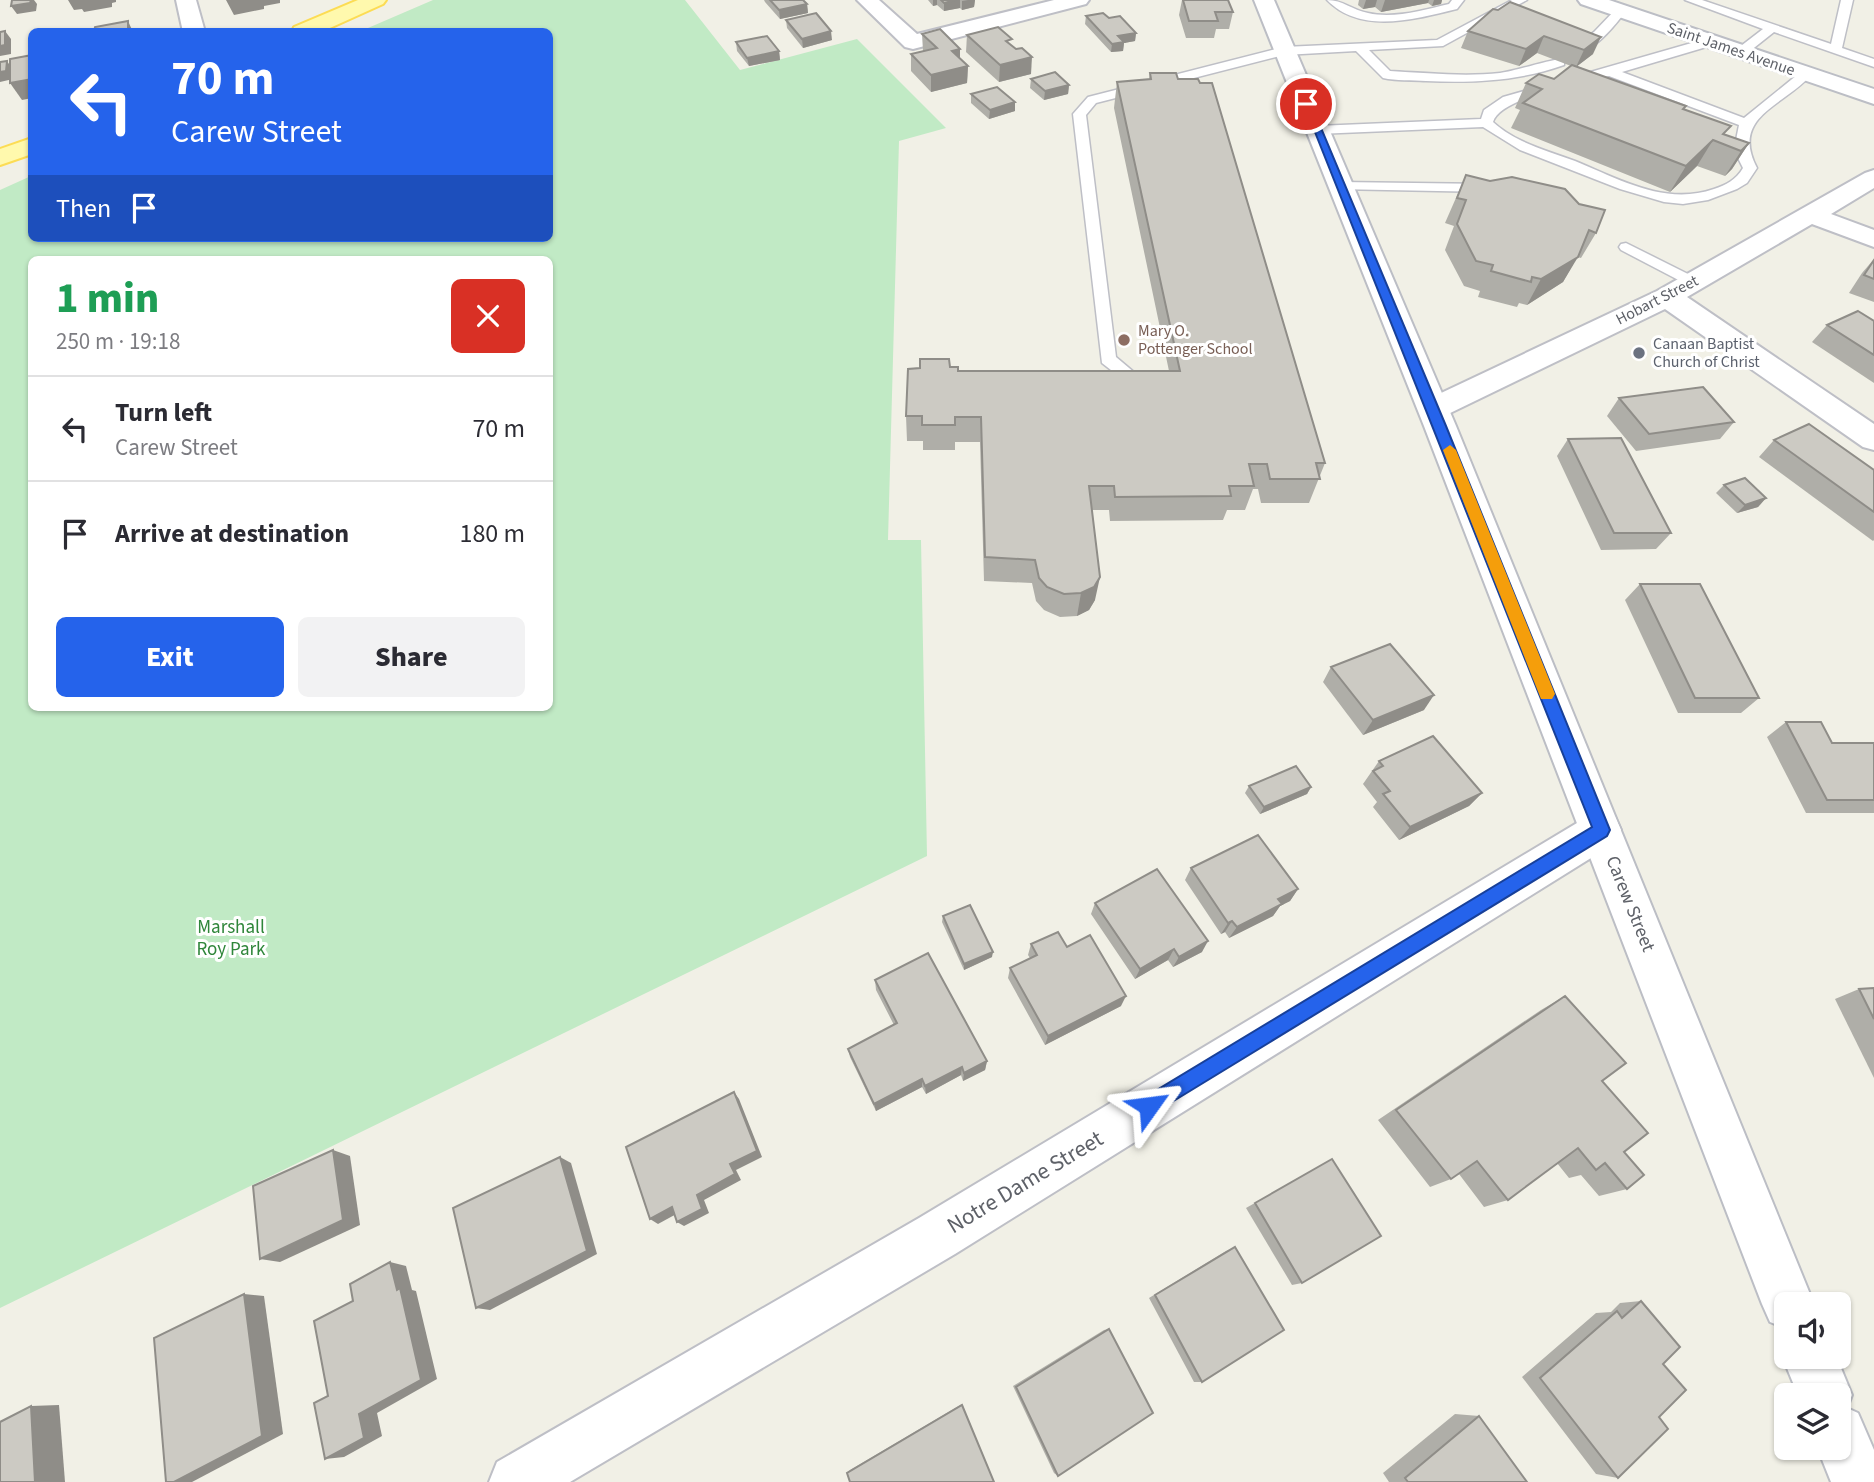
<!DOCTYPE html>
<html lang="en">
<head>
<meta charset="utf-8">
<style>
	body { margin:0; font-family:"Source Sans 3",sans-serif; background:#f2f2f3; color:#2b2b33; height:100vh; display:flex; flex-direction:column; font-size:26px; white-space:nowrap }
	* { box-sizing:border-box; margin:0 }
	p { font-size:23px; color:#7c7c81 }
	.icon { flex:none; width:38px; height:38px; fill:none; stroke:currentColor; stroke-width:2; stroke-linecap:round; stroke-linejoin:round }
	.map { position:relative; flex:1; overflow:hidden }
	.side { position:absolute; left:28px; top:256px; width:525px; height:455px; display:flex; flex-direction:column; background:#fff; border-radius:10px; box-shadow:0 2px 5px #0004 }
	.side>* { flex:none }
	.guide { position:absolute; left:28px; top:28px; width:525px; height:214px; border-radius:10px; box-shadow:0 2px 5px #0004; background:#2563eb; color:#fff; overflow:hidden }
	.controls { position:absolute; left:1774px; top:1292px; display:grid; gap:14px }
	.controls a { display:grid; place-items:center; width:77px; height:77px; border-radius:10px; background:#fff; box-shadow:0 2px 5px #0004; font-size:35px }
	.pin { position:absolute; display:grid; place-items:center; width:60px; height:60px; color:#fff; margin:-30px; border:4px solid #fff; border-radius:50%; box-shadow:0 2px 7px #0007 }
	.me { position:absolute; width:77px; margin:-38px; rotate:59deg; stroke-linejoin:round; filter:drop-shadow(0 0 5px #0008) }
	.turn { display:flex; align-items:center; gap:24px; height:147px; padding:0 28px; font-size:32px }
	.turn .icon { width:91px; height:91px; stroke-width:2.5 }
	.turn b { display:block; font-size:49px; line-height:60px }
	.then { display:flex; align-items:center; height:66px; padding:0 28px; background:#0003; gap:14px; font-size:26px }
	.round { display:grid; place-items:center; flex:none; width:74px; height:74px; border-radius:10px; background:#f2f2f3 }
	.headline { display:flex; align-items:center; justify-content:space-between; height:119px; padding:0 28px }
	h1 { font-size:42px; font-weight:800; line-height:52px; color:#1e9e55 }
	.primary-button { display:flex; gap:14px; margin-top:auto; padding:14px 28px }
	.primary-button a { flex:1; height:80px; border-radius:10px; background:#2563eb; color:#fff; font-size:28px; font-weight:800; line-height:80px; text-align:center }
	.primary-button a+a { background:#f2f2f3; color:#2b2b33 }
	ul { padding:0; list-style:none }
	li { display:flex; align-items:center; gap:21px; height:105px; padding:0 28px; border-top:2px solid #e1e1e2 }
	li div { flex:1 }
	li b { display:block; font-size:26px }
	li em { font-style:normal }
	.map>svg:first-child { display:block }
	.green { fill:#c1eac5; fill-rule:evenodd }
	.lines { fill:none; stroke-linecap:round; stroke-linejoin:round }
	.lane-casing { stroke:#bebfc6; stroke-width:3 }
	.street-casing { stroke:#bebfc6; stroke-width:4 }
	.secondary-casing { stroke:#bcbec5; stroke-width:4 }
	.primary-casing { stroke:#fcdc54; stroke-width:4 }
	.lane { fill:#fff; fill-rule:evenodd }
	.street { fill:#fff; fill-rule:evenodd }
	.secondary { fill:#fff; fill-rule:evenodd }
	.primary { fill:#fff9ad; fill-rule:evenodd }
	.wall { fill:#afaea8 }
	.shaded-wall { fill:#8f8d88 }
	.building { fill:#cccac3; stroke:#8f8d88; stroke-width:2 }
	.route { fill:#2563eb; stroke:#184099; stroke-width:2 }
	.slow { fill:#f59e0b }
	.education-dot { fill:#8d6e63; stroke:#fff; stroke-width:2.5 }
	.worship-dot { fill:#6b7280; stroke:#fff; stroke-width:2.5 }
	.labels { text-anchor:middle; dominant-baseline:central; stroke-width:6; stroke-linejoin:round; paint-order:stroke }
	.far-street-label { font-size:16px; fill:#5e6168; stroke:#fff }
	.far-education-label { font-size:16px; fill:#785e54; stroke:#fff; text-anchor:start }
	.far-worship-label { font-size:16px; fill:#5b616d; stroke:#fff; text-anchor:start }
	.street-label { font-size:19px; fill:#5e6168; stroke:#fff }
	.park-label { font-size:19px; fill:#2f863a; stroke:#fff }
	.near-street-label { font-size:23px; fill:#5e6168; stroke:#fff }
</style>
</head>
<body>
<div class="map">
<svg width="1874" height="1482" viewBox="0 0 1874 1482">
	<rect width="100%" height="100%" fill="#f1f0e6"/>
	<!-- green -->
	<path class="green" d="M433 0H685L740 70 857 39 946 128 899 141 888 540H921L927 856 0 1308V190L31 176 32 238H550V32L361 31ZM32 259H550V707H32Z"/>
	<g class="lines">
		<!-- lane casing -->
		<g class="lane-casing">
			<g id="lane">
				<path d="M1327 0C1343 0 1352 10 1368 13 1394 19 1423 10 1449 4L1452 0H1464L1457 9C1415 19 1361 35 1327 0Z"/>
				<path d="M1512 0H1527L1443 46 1369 50 1390 71C1427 73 1464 77 1500 73 1516 71 1554 58 1564 59V65C1519 81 1474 83 1426 81 1412 80 1396 81 1383 78L1356 51 1284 55 1096 103 1086 115 1116 357 1148 384 1146 388H1134L1102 363 1073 114 1088 97 1284 47 1437 40Z"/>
				<path d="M1685 0H1702L1831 44 1841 0H1853L1842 48 1874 59V67L1774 32 1745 55H1737V49L1763 29Z"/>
				<path d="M1616 9 1626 11C1615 25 1593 54 1574 52V46L1594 32Z"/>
				<path d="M1709 38 1713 39V45L1622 72 1744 118 1802 71 1806 70 1812 74C1783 107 1730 116 1757 168L1747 183 1737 189 1708 200 1683 204 1664 202 1620 189 1520 150 1483 127 1317 134 1310 130 1317 126 1481 119 1484 110 1503 97ZM1609 76 1739 125 1734 150 1743 168C1736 180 1726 185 1714 189 1665 206 1619 179 1575 161 1546 150 1516 143 1493 122 1500 97 1583 83 1609 76Z"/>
				<path d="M1340 182 1489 184 1496 188 1489 192 1335 189 1333 186Z"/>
				<path d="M1626 243 1698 279 1701 282 1693 287 1688 285 1621 250 1619 247 1621 244Z"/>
			</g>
		</g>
		<!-- street casing -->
		<g class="street-casing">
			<g id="street">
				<path d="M176 0H196L205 32H183Z"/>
				<path d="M857 0H879L917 34 1054 0H1089L1086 4 913 49 905 47Z"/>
				<path d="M1874 170V188L1831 214 1874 230V247L1812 224 1687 297 1874 424V450L1863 447 1665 309 1444 416 1433 419 1422 416 1418 409 1422 402 1657 291 1865 173Z"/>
				<path d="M1601 812 1615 817 1621 830 1615 843 955 1254 570 1482H489L497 1462 919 1218 1587 817Z"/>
			</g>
		</g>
		<!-- secondary casing -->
		<g class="secondary-casing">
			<g id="secondary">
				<path d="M1254 0H1274L1456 426 1814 1304H1787V1329L1770 1322 1762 1304 1424 426Z"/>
				<path d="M1578 0H1609L1874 89V104L1581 4Z"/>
				<path d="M1787 1346V1356H1836L1852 1395 1847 1408 1858 1413 1874 1450V1482H1831L1817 1447H1839V1395H1798L1782 1356Z"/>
			</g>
		</g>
		<!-- primary casing -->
		<g class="primary-casing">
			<g id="primary">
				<path d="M358 0H386L383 4 321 32H292L294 27Z"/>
				<path d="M32 138V154L0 165V149Z"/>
			</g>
		</g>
		<!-- lane -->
		<use href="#lane" class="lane"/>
		<!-- street -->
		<use href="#street" class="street"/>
		<!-- secondary -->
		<use href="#secondary" class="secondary"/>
		<!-- primary -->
		<use href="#primary" class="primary"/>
	</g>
	<!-- wall -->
	<g class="wall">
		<path d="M764 0H803L807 4 808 13 780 19 765 2Z"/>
		<path d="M928 0H975L974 7 962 10 960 8 944 11 937 5 933 6Z"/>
		<path d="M1182 0H1228L1233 12 1229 29H1216L1214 38H1186L1179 15Z"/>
		<path d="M1359 0H1442L1441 4 1432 6 1428 3 1381 12 1375 7 1363 9 1358 5Z"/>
		<path d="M1493 9 1593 54 1577 66 1684 109 1725 135 1749 143 1732 169 1725 176 1697 166 1670 192 1511 128 1520 110 1515 108 1526 83 1554 79 1571 66 1537 53 1519 66 1461 48 1468 31Z"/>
		<path d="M1086 16 1109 18 1136 33 1135 41 1124 43 1123 51 1111 52 1085 24Z"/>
		<path d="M786 20 832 40 803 48 787 28Z"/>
		<path d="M922 34 960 49V59L968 66 967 83 931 92 911 71V54L923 51Z"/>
		<path d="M967 35 1031 74 999 82 966 52Z"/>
		<path d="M736 42 779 51 780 60 749 66 737 51Z"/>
		<path d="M1150 73 1325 463 1309 503H1261L1258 489H1253L1245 510H1227L1223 520 1110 521 1109 510H1092L1095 600 1089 610 1077 616 1060 617 1044 610 1036 601 1032 583 984 581 980 442H955V450H923V441H907L906 416 950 367 958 371H1169L1114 108 1117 82 1149 79Z"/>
		<path d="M1031 79 1069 85 1068 94 1044 100 1030 88Z"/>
		<path d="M971 94 1015 111 989 119 971 103Z"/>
		<path d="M1466 175 1596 233 1581 258 1577 257 1563 282 1527 305 1519 303 1517 307 1478 297 1480 291 1464 286 1445 250 1454 226 1445 223Z"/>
		<path d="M1874 259V302L1849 293 1862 273Z"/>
		<path d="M1874 321V383L1812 342 1827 325Z"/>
		<path d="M1619 398 1734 422 1720 439 1636 451 1607 416Z"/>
		<path d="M1568 439 1671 533 1656 549 1601 550 1557 456Z"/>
		<path d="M1774 440 1874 470V540L1873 541 1759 457Z"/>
		<path d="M1724 485 1766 498 1758 507 1737 513 1716 493Z"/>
		<path d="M1640 584 1759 698 1741 713H1678L1625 600Z"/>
		<path d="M1331 667 1424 710 1363 735 1323 682Z"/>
		<path d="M1786 722 1832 743H1874V813H1806L1767 737Z"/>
		<path d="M1379 761 1482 793 1469 806 1399 840 1373 807 1377 802 1363 784Z"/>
		<path d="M1249 786 1311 787 1307 794 1260 814 1245 793Z"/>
		<path d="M1191 868 1298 889 1290 901 1280 906 1273 916 1229 938 1225 932 1221 934 1185 880Z"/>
		<path d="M1095 903 1202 952 1173 967 1168 960 1135 979 1091 914Z"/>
		<path d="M943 916 992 957 964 970 942 922Z"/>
		<path d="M1031 944 1067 947 1121 1006 1045 1045 1008 978 1010 968 1030 958 1028 955Z"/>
		<path d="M875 980 987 1061 985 1070 963 1081 961 1075 926 1094 922 1087 876 1111 850 1057 848 1049 894 1025 876 990Z"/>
		<path d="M1874 988V1078L1835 999 1859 989Z"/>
		<path d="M1565 996 1602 1081 1624 1152 1627 1189 1599 1196 1581 1175 1569 1178 1557 1163 1508 1200 1484 1207 1459 1174 1451 1179 1430 1187 1378 1120 1541 1010Z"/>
		<path d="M1332 1159 1302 1283 1292 1285 1246 1208Z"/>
		<path d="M1235 1247 1202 1382H1194L1149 1298 1226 1251Z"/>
		<path d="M1641 1301 1663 1364 1659 1417 1618 1478 1596 1474 1522 1377 1596 1313 1611 1312 1620 1303Z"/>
		<path d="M1109 1329 1058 1476 1054 1473 1013 1386 1104 1330Z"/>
		<path d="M962 1404 994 1482 847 1473 850 1470Z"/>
		<path d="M1455 1414 1479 1416 1527 1482H1389L1383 1473Z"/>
	</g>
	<!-- shaded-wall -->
	<g class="shaded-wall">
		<path d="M31 0H34L37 4 36 11 17 14 11 6Z"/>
		<path d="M68 0H116V2L112 3V7L84 12 82 9 74 10Z"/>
		<path d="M226 0H280V3L264 6V9L234 15Z"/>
		<path d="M933 0H937V5L933 6Z"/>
		<path d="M956 0H960V8L944 11V3Z"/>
		<path d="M968 0H975L974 7 962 10V1Z"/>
		<path d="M1366 0H1377L1375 7 1363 9Z"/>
		<path d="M1385 0H1429L1428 3 1381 12Z"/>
		<path d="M1434 0H1442L1441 4 1432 6Z"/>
		<path d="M807 4 808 13 780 19 779 10Z"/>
		<path d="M128 21 133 32H116Z"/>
		<path d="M5 31 11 39V54L0 56V46Z"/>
		<path d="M831 31 832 40 803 48 802 39Z"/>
		<path d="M1136 33 1135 41 1124 43 1123 51 1111 52 1112 44 1118 36Z"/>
		<path d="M1544 36 1537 53 1519 66 1526 49Z"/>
		<path d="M1601 37 1593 54 1576 67 1584 50Z"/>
		<path d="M960 49V66L952 51Z"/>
		<path d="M779 51 780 60 749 66 747 58Z"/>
		<path d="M1032 57 1031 74 999 82 1000 65Z"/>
		<path d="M7 61 13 70V79L0 82V72Z"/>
		<path d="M968 66 967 83 931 92V75Z"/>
		<path d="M27 80 32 83V98L22 100 10 83Z"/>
		<path d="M1069 85 1068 94 1044 100 1045 91Z"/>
		<path d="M1015 102V111L989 119 990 110Z"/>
		<path d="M1713 140 1697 166 1670 192 1686 166Z"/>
		<path d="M1749 143 1732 169 1725 176 1741 151Z"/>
		<path d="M1578 257 1563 282 1527 305 1541 279Z"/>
		<path d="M1766 498 1758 507 1737 513 1745 505Z"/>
		<path d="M1100 577 1095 600 1089 610 1077 616 1081 593Z"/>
		<path d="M1434 695 1424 710 1363 735 1373 720Z"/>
		<path d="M1311 787 1307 794 1260 814 1264 807Z"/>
		<path d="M1482 793 1469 806 1399 840 1410 827Z"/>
		<path d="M1298 889 1290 901 1280 906 1273 916 1229 938 1237 927 1278 899Z"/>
		<path d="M1232 921 1225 932 1221 934 1228 923Z"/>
		<path d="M1208 941 1202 952 1173 967 1179 957Z"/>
		<path d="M1174 949 1168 960 1135 979 1140 969Z"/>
		<path d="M993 952 992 957 964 970V964Z"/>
		<path d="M1126 996 1121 1006 1045 1045 1048 1036Z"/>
		<path d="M987 1061 985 1070 963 1081 964 1073Z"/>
		<path d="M962 1067 961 1075 926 1094 925 1086Z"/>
		<path d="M922 1079V1087L876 1111 874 1104Z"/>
		<path d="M734 1092 739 1099 762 1157 736 1170 741 1180 704 1200 709 1213 684 1226 677 1222 697 1195 730 1164Z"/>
		<path d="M333 1150 350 1156 360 1225 280 1262 260 1259Z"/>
		<path d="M560 1157 571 1163 597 1254 490 1310 476 1308Z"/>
		<path d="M672 1207 680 1212 658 1224 650 1219Z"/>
		<path d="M390 1262 406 1266 412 1290 416 1291 437 1379 377 1413 382 1436 344 1457 325 1459 359 1414 397 1290Z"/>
		<path d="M244 1294 264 1296 283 1434 192 1482H174Z"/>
		<path d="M59 1405 65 1482H35L31 1406Z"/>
	</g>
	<!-- building -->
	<g class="building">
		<path d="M12 0H31L30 3 11 6Z"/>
		<path d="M770 0H803L807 4 779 10Z"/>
		<path d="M941 0H956L944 3Z"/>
		<path d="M1183 0H1228L1233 12H1215L1218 21H1189Z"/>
		<path d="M1510 2 1601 37 1584 50 1544 36 1526 49 1468 31 1493 9 1498 10Z"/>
		<path d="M816 13 831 31 802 39 786 20Z"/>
		<path d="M1103 13 1109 18 1120 16 1136 33 1118 36 1124 42 1112 44 1086 16Z"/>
		<path d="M128 21V30L116 32H94L95 27Z"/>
		<path d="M998 27 1012 39 1006 41 1016 49 1022 48 1032 57 1000 65 967 35Z"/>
		<path d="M940 29 960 49 952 51 968 66 931 75 911 54 937 48 922 34Z"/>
		<path d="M5 31V45L0 46V32Z"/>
		<path d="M767 36 779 51 747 58 736 42Z"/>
		<path d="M32 55V83L27 84V80L10 83V59Z"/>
		<path d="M7 61 6 71 0 72V62Z"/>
		<path d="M1572 65 1686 106 1683 109 1731 126 1723 134 1749 143 1741 151 1713 140 1686 166 1523 103 1542 89 1526 83 1539 74 1554 79Z"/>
		<path d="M1055 72 1069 85 1045 91 1031 79Z"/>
		<path d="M1150 73H1176L1178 79H1198L1200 83H1212L1325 463H1316L1320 479H1270L1267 464H1249L1254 486H1229L1231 496 1115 497 1114 486H1089L1100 577 1094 587 1081 593 1064 594 1047 587 1039 578 1035 560 985 557 981 417H955V425H922V416H906L908 369 920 368V359H949L950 367H958V371H1180L1117 82 1151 79Z"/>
		<path d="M997 87 1015 102 990 110 971 94Z"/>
		<path d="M1466 175 1490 181 1512 177 1565 189 1579 204 1605 210 1596 233 1589 230 1578 257 1541 279 1532 277 1531 282 1491 271 1493 265 1476 261 1457 224 1466 200 1457 198Z"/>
		<path d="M1874 260V279L1864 275Z"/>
		<path d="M1858 311 1874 321V355L1827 325Z"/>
		<path d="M1703 387 1734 422 1649 434 1619 398Z"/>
		<path d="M1809 424 1874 470V512L1774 440Z"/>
		<path d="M1621 438 1671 533H1614L1568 439Z"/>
		<path d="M1745 478 1766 498 1745 505 1724 485Z"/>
		<path d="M1640 584H1700L1759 698H1695Z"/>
		<path d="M1390 644 1434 695 1373 720 1331 667Z"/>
		<path d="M1786 722H1821L1832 743H1874V800H1827Z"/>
		<path d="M1433 736 1482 793 1410 827 1383 794 1390 791 1373 771 1383 766 1379 761Z"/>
		<path d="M1296 766 1311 787 1264 807 1249 786Z"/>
		<path d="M1258 835 1298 889 1278 899 1282 904 1237 927 1232 921 1228 923 1191 868Z"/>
		<path d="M1157 869 1208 941 1179 957 1174 949 1140 969 1095 903Z"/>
		<path d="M970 905 993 952 964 964 943 916Z"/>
		<path d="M1058 932 1067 947 1090 935 1126 996 1048 1036 1010 968 1037 955 1031 944Z"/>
		<path d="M928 953 987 1061 964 1073 962 1067 925 1086 922 1079 874 1104 848 1049 897 1023 875 980Z"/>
		<path d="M1874 988V1019L1859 989Z"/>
		<path d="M1565 996 1626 1063 1602 1081 1648 1133 1624 1152 1644 1175 1627 1189 1605 1163 1596 1170 1578 1148 1508 1200 1477 1161 1451 1179 1396 1110Z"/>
		<path d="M734 1092 757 1151 730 1164 735 1174 697 1195 702 1209 677 1222 672 1207 650 1219 626 1147Z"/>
		<path d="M333 1150 343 1220 260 1259 253 1186Z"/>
		<path d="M560 1157 587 1251 476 1308 453 1208Z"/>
		<path d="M1332 1159 1381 1236 1302 1283 1255 1203Z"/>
		<path d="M1235 1247 1284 1330 1202 1382 1155 1295Z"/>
		<path d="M390 1262 397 1290 400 1288 421 1380 359 1414 364 1438 325 1459 314 1403 328 1396 314 1321 353 1301 350 1284Z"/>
		<path d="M244 1294 262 1436 174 1482H166L154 1338Z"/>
		<path d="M1641 1301 1680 1347 1663 1364 1686 1390 1659 1417 1668 1429 1618 1478 1540 1378 1617 1311 1622 1318Z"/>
		<path d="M1109 1329 1153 1413 1058 1476 1016 1387Z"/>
		<path d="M962 1405 994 1482H850L847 1473Z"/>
		<path d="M31 1406 35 1482H0V1422Z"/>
		<path d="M1479 1416 1527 1482H1408L1405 1478Z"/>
	</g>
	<!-- route -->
	<path class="route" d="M1303 102 1311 104 1446 426 1610 830 1607 836 1149 1116 1142 1113 1139 1106 1142 1099 1592 827Z"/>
	<!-- slow -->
	<path class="slow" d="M1450 445 1456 450 1555 694 1552 699H1541L1539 694 1443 450Z"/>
	<!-- markers -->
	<circle class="education-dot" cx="1124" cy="340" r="7"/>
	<circle class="worship-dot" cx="1639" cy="353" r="7"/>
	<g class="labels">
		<!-- far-street labels -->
		<g class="far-street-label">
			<text transform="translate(1731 49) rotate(19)">Saint James Avenue</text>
			<text transform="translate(1657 300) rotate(-27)">Hobart Street</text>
		</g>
		<!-- far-education labels -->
		<g class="far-education-label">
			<text x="1138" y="331">Mary O.<tspan x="1138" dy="18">Pottenger School</tspan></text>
		</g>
		<!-- far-worship labels -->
		<g class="far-worship-label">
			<text x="1653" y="344">Canaan Baptist<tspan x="1653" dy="18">Church of Christ</tspan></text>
		</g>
		<!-- street labels -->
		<g class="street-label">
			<text transform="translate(1630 904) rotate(68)">Carew Street</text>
		</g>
		<!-- park labels -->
		<g class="park-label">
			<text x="231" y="927">Marshall<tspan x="231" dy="22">Roy Park</tspan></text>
		</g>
		<!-- near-street labels -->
		<g class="near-street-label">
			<text transform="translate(1025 1182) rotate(-31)">Notre Dame Street</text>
		</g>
	</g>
</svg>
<div class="controls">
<a><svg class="icon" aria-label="sound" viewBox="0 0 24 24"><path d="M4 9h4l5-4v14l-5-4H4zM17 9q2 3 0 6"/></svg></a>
<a><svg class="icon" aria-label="layers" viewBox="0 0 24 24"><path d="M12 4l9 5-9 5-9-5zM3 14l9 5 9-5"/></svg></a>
</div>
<div class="pin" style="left:1306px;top:104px;background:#d93025"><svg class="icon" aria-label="arrive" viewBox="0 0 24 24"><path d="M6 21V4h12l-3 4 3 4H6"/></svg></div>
<svg class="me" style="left:1149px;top:1106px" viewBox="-20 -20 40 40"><path d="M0-17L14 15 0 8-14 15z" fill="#2563eb" stroke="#fff" stroke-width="4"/></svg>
<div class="guide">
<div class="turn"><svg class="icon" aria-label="left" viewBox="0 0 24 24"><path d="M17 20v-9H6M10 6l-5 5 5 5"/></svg><div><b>70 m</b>Carew Street</div></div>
<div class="then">Then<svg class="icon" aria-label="arrive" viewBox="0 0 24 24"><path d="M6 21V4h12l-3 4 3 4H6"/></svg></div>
</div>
<section class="side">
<div class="headline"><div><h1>1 min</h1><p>250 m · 19:18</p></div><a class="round" style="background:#d93025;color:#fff"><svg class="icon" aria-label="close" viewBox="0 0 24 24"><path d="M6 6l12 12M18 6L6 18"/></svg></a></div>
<ul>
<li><svg class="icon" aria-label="left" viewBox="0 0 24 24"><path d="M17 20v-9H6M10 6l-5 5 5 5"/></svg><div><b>Turn left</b><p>Carew Street</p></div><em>70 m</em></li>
<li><svg class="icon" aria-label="arrive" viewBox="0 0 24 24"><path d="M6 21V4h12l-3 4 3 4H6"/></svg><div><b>Arrive at destination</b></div><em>180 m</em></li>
</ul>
<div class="primary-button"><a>Exit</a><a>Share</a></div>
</section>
</div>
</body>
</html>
